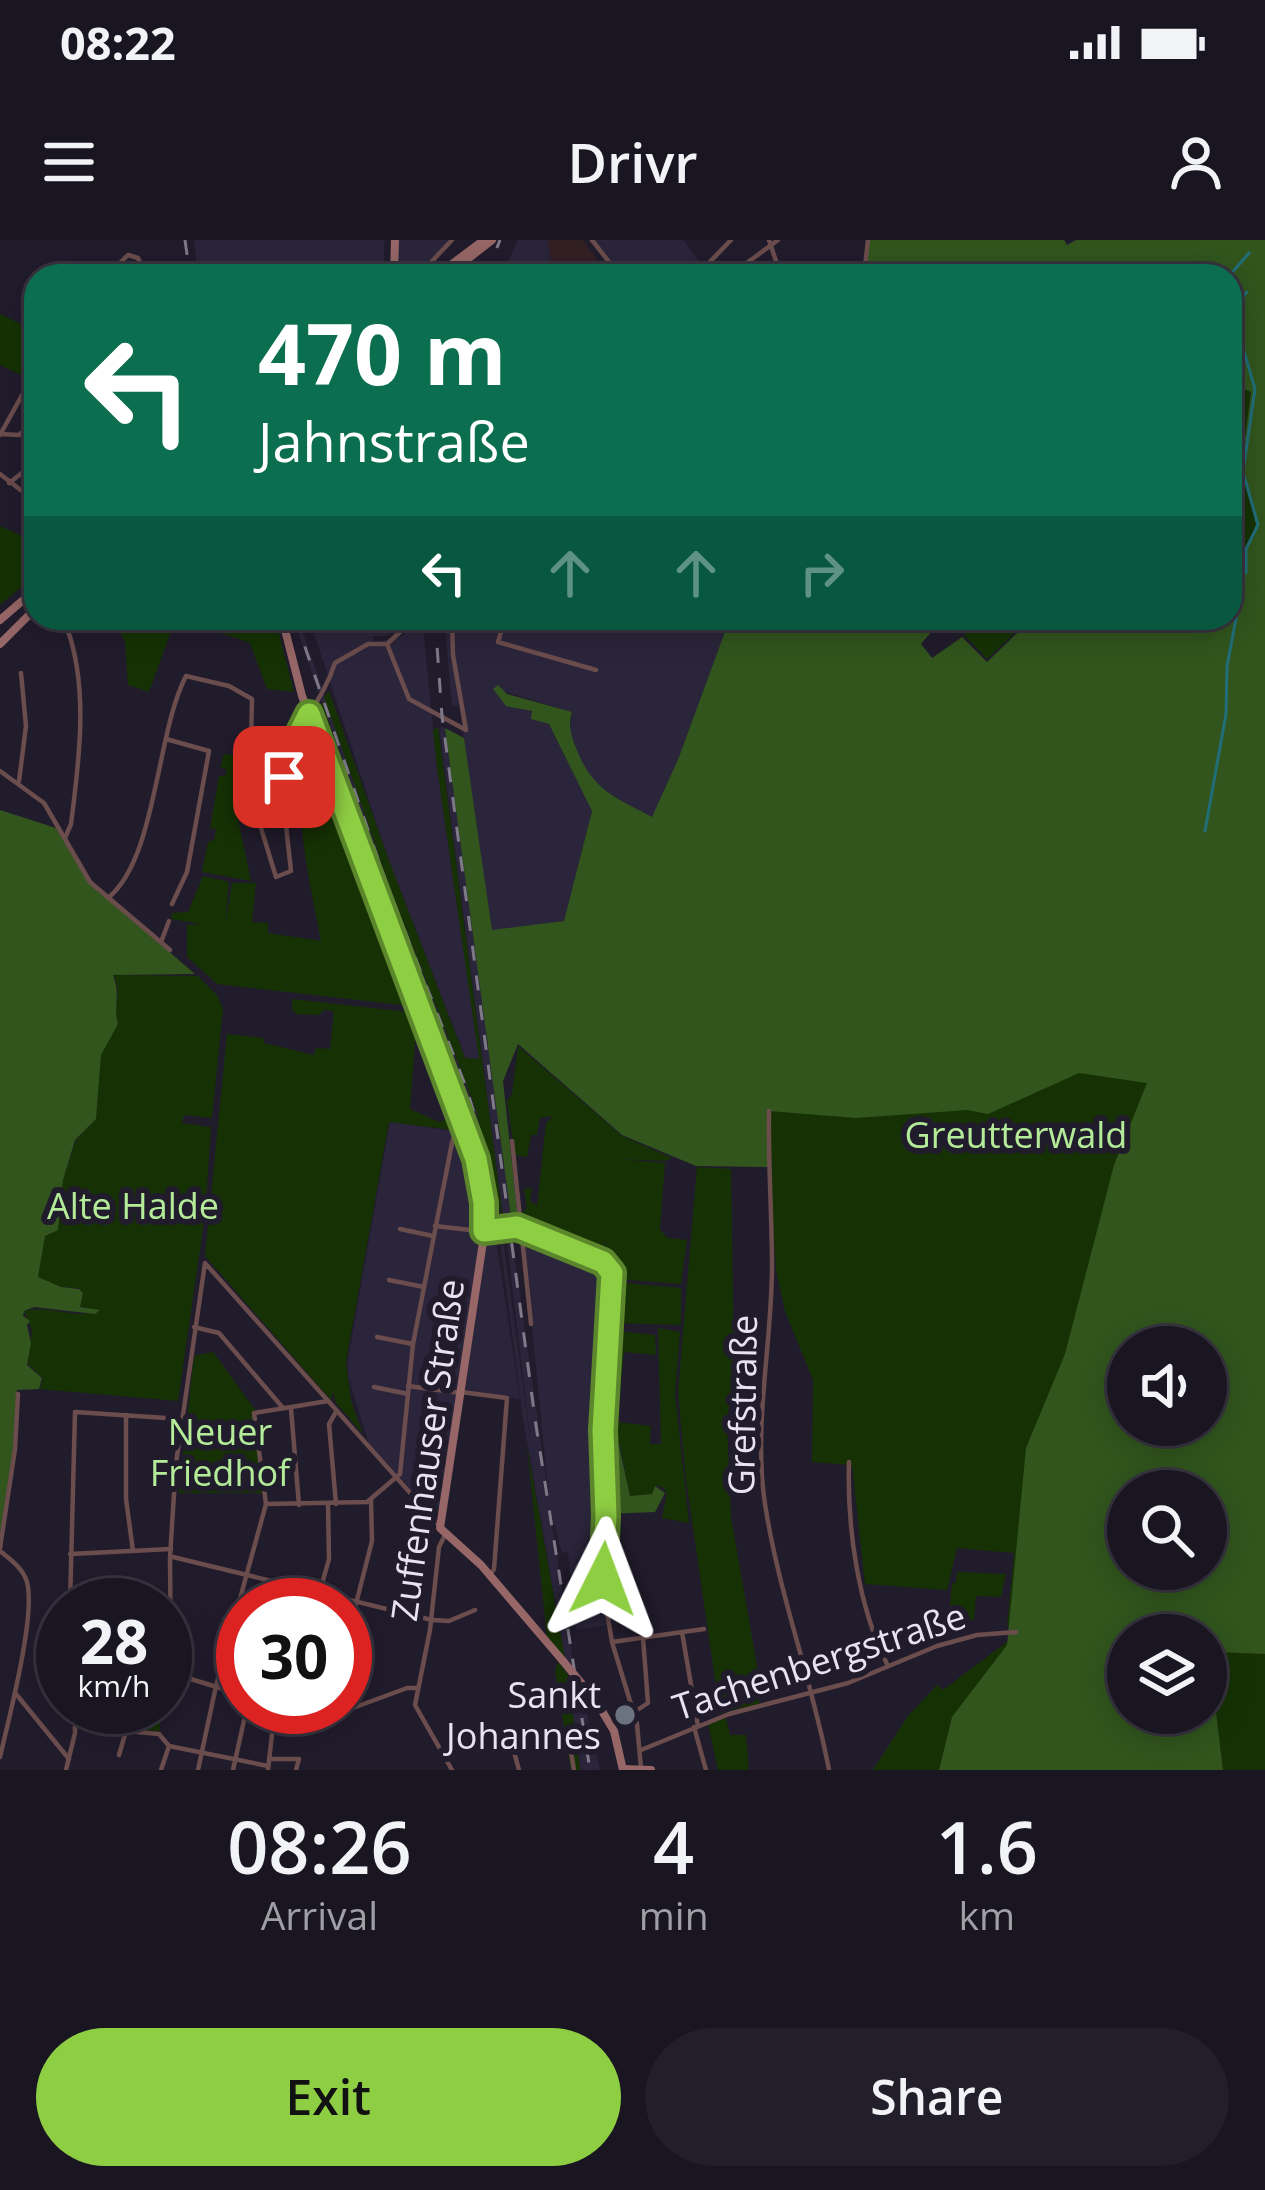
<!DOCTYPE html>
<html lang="en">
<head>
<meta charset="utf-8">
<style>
	body { margin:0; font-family:"Open Sans",sans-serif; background:#221e2a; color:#f1f3f6; height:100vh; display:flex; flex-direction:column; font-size:45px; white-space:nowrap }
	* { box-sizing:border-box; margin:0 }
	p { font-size:39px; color:#9f9fa5 }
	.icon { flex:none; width:66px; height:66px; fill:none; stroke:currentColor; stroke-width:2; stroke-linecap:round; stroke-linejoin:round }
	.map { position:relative; height:1530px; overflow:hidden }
	.details { display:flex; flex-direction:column; background:#191521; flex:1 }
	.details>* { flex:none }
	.hud { position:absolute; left:24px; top:24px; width:1218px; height:366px; border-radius:36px; box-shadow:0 6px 30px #0003,0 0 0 3px #37343f; background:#0b6e4f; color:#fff; overflow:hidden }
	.controls { position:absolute; left:1107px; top:1086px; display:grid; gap:24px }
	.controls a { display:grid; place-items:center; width:120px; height:120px; border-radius:50%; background:#191521; box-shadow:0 6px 30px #0003,0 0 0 3px #37343f; font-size:60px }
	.speed { position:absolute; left:36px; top:1338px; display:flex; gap:24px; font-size:60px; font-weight:700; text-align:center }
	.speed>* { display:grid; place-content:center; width:156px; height:156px; border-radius:50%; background:#191521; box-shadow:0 6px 30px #0003,0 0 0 3px #37343f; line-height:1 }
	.speed small { font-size:30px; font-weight:400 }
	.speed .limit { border:18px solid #d22; background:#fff; color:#111 }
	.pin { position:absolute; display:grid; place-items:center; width:102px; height:102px; color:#fff; margin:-51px; border-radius:24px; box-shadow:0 6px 18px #0006 }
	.me { position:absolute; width:132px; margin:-66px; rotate:3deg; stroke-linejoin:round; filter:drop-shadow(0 0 9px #0008) }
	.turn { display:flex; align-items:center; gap:42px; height:252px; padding:0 36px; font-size:54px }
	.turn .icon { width:156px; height:156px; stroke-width:2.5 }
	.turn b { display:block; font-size:84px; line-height:102px }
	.lanes { display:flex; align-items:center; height:114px; padding:0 36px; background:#0003; justify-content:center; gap:60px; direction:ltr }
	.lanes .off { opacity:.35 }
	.eta { display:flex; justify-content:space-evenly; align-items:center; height:204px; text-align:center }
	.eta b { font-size:72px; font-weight:600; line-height:84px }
	.button { display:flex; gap:24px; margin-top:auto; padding:24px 36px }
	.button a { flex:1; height:138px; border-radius:72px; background:#8ece43; color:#111; font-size:48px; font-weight:600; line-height:138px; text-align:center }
	.button a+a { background:#221e2a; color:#f1f3f6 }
	.status { display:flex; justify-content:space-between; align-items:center; height:84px; padding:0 60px; background:#191521; direction:ltr }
	.status svg { height:33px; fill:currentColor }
	header { display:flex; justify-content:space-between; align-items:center; height:156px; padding:0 36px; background:#191521; font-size:54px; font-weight:600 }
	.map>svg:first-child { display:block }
	.commercial { fill:#332025 }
	.built { fill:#2b253b }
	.green { fill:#163204; fill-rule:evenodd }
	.forest { fill:#31551d; fill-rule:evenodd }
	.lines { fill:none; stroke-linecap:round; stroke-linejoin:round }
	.stream { stroke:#216e79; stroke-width:3 }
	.minor { stroke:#6c4d4d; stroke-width:4.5 }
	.secondary { stroke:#976666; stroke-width:8 }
	.rail { stroke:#7e7a88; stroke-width:3; stroke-dasharray:15 15; stroke-linecap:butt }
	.secondary-bridge { stroke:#976666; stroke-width:8 }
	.route-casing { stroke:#5c862c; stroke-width:30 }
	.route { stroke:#8ece43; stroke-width:21 }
	.worship-dot { fill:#6b7280; stroke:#211c2c; stroke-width:4.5 }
	.labels { text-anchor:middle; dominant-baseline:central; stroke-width:12; stroke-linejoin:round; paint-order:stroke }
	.park-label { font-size:36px; fill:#b4eb98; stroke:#211c2c }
	.street-label { font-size:36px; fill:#e7e4ef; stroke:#211c2c }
	.poi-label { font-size:36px; fill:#e7e4ef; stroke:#211c2c; text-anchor:end }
</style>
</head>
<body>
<div class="status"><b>08:22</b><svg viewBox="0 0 49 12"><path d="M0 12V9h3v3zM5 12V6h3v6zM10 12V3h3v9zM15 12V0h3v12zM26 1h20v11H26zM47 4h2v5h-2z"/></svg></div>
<header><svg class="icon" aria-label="menu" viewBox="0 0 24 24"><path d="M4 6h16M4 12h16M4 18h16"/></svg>Drivr<svg class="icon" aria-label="person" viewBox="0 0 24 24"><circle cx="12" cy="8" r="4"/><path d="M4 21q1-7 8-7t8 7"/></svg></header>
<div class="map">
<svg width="1265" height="1530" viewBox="0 0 1265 1530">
	<rect width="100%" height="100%" fill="#211c2c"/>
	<!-- commercial -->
	<path class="commercial" d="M547 0H583L607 33 603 36H554Z"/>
	<!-- built -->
	<g class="built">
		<path d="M194 0H384V36H198Z"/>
		<path d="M398 0H448L443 10 414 36H398Z"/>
		<path d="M518 0H547L554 36H501Z"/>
		<path d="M595 0H683L703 27 693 36H624Z"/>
		<path d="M293 378H298L390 647 475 867 491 922 502 985 498 986 487 923 471 868 386 649Z"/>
		<path d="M309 378H412L386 396H372L375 402 401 397 422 378 437 527 480 819H466L388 618Z"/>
		<path d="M444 378H730L679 517 652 578 598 547 585 533 570 494 572 472 494 448 549 484 592 571 564 681 492 691 459 465 452 466Z"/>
		<path d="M439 487 445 488 498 877 512 982 504 984Z"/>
		<path d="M390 882 454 891 460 886 476 940 481 990 495 993 520 1159 465 1151 446 1278 432 1272 369 1204 348 1136V1119Z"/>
		<path d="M511 992 549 1259 523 994 601 1025 609 1036 602 1178V1348L607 1385 576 1390 568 1313 562 1312 549 1265 574 1427 565 1418 523 1178 499 993H502L531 1205 506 993Z"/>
		<path d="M570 1449 582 1453 600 1530H580Z"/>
	</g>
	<!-- green -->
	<g class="green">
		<path d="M0 74 36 91V126L28 138 0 125Z"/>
		<path d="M1230 143 1251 151 1241 227 1256 285 1239 329 1230 326Z"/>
		<path d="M0 286 36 302 30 324 36 328V335L0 365Z"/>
		<path d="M114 378H275L294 452 267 449 250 403 181 379 170 394 149 452 128 445 125 402Z"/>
		<path d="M981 378H1009L1019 389 987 419 964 395Z"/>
		<path d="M329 451 388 618 465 818 479 819 437 527 433 490 438 487 504 985 475 867 390 647 324 457Z"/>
		<path d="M322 462C353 552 384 642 417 731 450 816 484 895 498 986L492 985 483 928 467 879 317 489 316 474Z"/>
		<path d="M318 512 386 708 411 766 217 744 187 717V685L201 684 171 679 172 673 188 672 203 636 229 642 225 687 232 643H256L252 682 268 683V693L321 701C314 661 290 564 306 527 308 521 314 517 318 512Z"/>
		<path d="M224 514 234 515 236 570 251 641 202 632 208 602 214 600 216 589 210 588 219 536H225L227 529 220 528Z"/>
		<path d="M655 581 1265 681 1206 1395H1128V1473L952 1477 939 1530H873L908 1476 937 1445 943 1450 1024 1389 1007 1386 1014 1313 957 1308 947 1350 865 1344 852 1225 812 1222 813 1140 785 1071 776 1030 770 926ZM1128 1107H1206V1185H1128ZM1128 1251H1206V1329H1128Z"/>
		<path d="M114 735 198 736 217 755 223 769 212 878 184 875 182 883 211 887 205 975 178 1161 40 1149 43 1138 28 1124 32 1090 24 1071C49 1064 76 1080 99 1071L80 1066 83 1053 79 1048 61 1047 38 1038 45 996 58 989 63 940 76 900 96 879 101 815 118 784C113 768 122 755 114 735Z"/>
		<path d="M292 759 417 773 421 788 416 790 410 869 439 882 454 877 458 886 453 890 389 882 346 1122 351 1161 363 1194 336 1163 333 1152 331 1160 205 1016 227 794 263 798 264 803 314 815 316 808 330 809 334 772 325 769 319 775 296 774 292 769Z"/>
		<path d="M518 806 622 896 672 918 666 921 617 919 665 923 660 989 667 998 687 1000 681 1044 615 1039 604 1022 606 994 602 1020 596 1017V1012L533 988 528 991 523 970 527 969 524 949 532 948 530 961 537 966 546 883 553 876 540 878 537 895H531L527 917 515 915 507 861 512 855Z"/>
		<path d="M697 927 731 929 734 1119 727 1185 731 1277 760 1443 759 1464 720 1473 686 1240 678 1152Z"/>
		<path d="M615 1042 681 1048V1085L613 1083Z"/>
		<path d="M658 1088 680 1092 675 1154 689 1283 662 1278 667 1254 664 1248 655 1245 652 1254 630 1256 620 1205H607L612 1097 618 1091 655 1095 656 1115 624 1112 617 1182 651 1186 650 1204H661Z"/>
		<path d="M213 1112 256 1171 265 1253H179L194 1116Z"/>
		<path d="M527 1206 565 1418 547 1397Z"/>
		<path d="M957 1332 1006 1334 1001 1357 976 1356 974 1380 949 1378 952 1343H956Z"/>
		<path d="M1214 1411 1265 1414V1530H1223L1216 1472 1206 1465Z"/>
		<path d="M558 1422 568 1435 580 1530H571L555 1431Z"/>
		<path d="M118 1467H159L160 1491 115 1487Z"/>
		<path d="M726 1478 730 1495H746L749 1530H718L708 1484Z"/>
	</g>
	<!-- forest -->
	<g class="forest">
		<path d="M869 0H1064L1067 5 1076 0H1265V1414L1214 1412 1206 1459V1395H1128V1473H1206V1465L1216 1472 1223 1530H939L952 1477 1007 1405 1026 1208 1065 1114 1114 925 1147 843 1079 833 988 874 967 870 856 878 769 871 768 927 696 926 622 895 518 804 503 841 518 979 512 984 445 488 464 498 492 690 564 681 592 571 549 484 531 479 532 471 506 466 493 449 498 445 507 454 572 472C568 486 571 495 576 508 592 550 615 557 652 577L679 517 730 378H917L932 391 921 404 932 418 962 397 987 422 1033 378H1230V331L1237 333 1256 284 1241 227 1251 152 1230 143V36H866ZM1128 1107H1206V1185H1128ZM1128 1251H1206V1329H1128Z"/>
		<path d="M0 570 56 588 89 643 195 734 113 735C121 755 113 768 118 784L101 815 96 879 75 900 63 940 58 990 45 996 38 1037 61 1047 79 1049 83 1053 80 1067 100 1070 95 1074 34 1067 24 1071 23 1076 30 1081 27 1085 31 1103 27 1125 42 1138 39 1149 17 1150 13 1209 0 1294Z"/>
		<path d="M607 1205H619L630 1256 652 1254 655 1246 665 1253 655 1272 607 1274Z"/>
	</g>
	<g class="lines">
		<!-- stream -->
		<g class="stream">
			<path d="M1229 36 1249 13"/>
			<path d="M1235 66 1247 52"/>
			<path d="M1232 70 1255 149 1243 232 1258 285 1246 309V333"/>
			<path d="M1205 591 1226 474 1227 426 1244 337"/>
		</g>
		<!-- minor -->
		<g class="minor">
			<path d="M592 0 620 36"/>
			<path d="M769 0 781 36"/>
			<path d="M107 36 128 15 138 18 146 36"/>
			<path d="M418 36 452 0"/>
			<path d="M708 36 702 30 731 0"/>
			<path d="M729 36 778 0"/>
			<path d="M800 36 831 27 837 36"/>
			<path d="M864 36 868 0"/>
			<path d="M1 194 19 195 36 180"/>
			<path d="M0 195 36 130"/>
			<path d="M0 234 36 262"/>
			<path d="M9 243 36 222"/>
			<path d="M505 378 498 402 596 430"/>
			<path d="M387 404 409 459 466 490 453 415 452 378"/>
			<path d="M166 499 209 511 187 632 172 664"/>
			<path d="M0 531 44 563 90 642 170 710"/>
			<path d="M19 541 26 486 21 433"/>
			<path d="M65 598 71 584C79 522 89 448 67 388"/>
			<path d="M108 658C157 618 156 493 186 436L229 446 252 459 250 552 276 637 291 631C286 582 276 535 300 490 313 467 327 448 335 423L368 404H387L415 378"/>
			<path d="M161 702 169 681"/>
			<path d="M769 871C768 923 772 975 772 1026 772 1105 753 1185 765 1264 779 1355 812 1440 829 1530"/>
			<path d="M512 901 531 1084"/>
			<path d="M435 986 479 991 517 987 603 1023 612 1033 603 1190 606 1277 603 1348 612 1402 637 1484 641 1528"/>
			<path d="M400 989 433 996"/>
			<path d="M389 1040 424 1047"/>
			<path d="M194 1087 219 1093 283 1168"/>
			<path d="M377 1097 413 1104"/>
			<path d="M408 1146 461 1153"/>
			<path d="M374 1147 408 1154"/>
			<path d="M461 1152 507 1158 494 1329 490 1335"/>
			<path d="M291 1169 299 1265"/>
			<path d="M336 1172 329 1184 336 1264"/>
			<path d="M126 1175V1259L133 1311"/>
			<path d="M849 1222C847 1288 858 1367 888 1426"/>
			<path d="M266 1264 367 1262 400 1234 413 1104 452 903 454 896 465 890"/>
			<path d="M445 1295 439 1307 430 1390 415 1465 452 1530"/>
			<path d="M0 1308 15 1209 18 1154"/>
			<path d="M0 1311C10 1319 21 1327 26 1339 38 1369 8 1482 0 1517"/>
			<path d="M70 1314 171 1309"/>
			<path d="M173 1317 432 1380 449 1381 475 1370"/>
			<path d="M70 1365 75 1172 181 1179"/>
			<path d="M316 1365 329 1319 328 1264"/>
			<path d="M682 1392 698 1486"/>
			<path d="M612 1402 704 1389"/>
			<path d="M345 1407 372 1301 371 1260"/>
			<path d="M16 1454 69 1519"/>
			<path d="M243 1455 171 1433 170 1317 176 1223 205 1023 437 1283"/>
			<path d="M289 1467 319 1476"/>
			<path d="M633 1473 648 1463 643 1398"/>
			<path d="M273 1484 323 1479 407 1448H418"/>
			<path d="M694 1487 706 1530"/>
			<path d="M569 1500 574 1530"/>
			<path d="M511 1501 519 1530"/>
			<path d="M169 1506 268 1526"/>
			<path d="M641 1510 729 1474 848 1443 937 1406 977 1395 1016 1392"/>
			<path d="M119 1515 126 1491 159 1494 169 1506 161 1530"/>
			<path d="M269 1519H299L296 1530"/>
			<path d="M66 1530 75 1493V1467"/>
			<path d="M198 1530 216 1446 266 1264 254 1173 328 1161"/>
			<path d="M233 1530 247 1467"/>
			<path d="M268 1530 275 1467"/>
		</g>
		<!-- secondary -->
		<g class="secondary">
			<path d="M460 25 492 0"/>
			<path d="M394 36 395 0"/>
			<path d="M436 36 484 0"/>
			<path d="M282 378 302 456 459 871 482 944 483 1002 440 1288 481 1325 563 1421"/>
			<path d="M0 380 36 349"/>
			<path d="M0 404 36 368"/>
			<path d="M596 1461 614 1491 623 1530"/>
			<path d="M623 1529 651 1530"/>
		</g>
		<!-- rail -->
		<g class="rail">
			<path d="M185 0 190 36"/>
			<path d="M486 36 500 0"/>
			<path d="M295 378 388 648 466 847 487 915"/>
			<path d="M435 378 442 476 535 1179 590 1530"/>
		</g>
		<!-- secondary-bridge -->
		<path class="secondary-bridge" d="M563 1421 596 1461"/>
	</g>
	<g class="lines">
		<!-- route casing -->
		<g class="route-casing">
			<path id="route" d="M284 537 290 512 309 474 476 919 484 963V991L517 987 603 1022 612 1033 603 1190 606 1276 603 1339"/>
		</g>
		<!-- route -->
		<use href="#route" class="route"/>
	</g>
	<!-- markers -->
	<circle class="worship-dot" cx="625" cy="1475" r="12"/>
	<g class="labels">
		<!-- park labels -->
		<g class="park-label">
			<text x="1016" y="894">Greutterwald</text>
			<text x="133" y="965">Alte Halde</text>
			<text x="220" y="1191">Neuer<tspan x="220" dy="41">Friedhof</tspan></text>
		</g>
		<!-- street labels -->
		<g class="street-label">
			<text transform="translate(742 1165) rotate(-89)">Grefstraße</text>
			<text transform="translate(427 1210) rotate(-82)">Zuffenhauser Straße</text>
			<text transform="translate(819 1421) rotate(-18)">Tachenbergstraße</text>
		</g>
		<!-- poi labels -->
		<g class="poi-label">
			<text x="601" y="1454">Sankt<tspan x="601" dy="41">Johannes</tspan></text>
		</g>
	</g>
</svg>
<div class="controls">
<a><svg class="icon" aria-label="sound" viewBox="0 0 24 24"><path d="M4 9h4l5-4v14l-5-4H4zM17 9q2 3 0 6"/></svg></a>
<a><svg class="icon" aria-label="search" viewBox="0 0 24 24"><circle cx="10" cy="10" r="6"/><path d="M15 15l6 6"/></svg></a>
<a><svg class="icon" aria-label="layers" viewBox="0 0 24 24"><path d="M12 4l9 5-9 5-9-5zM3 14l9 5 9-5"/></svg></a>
</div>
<div class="speed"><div>28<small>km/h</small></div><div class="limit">30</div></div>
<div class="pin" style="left:284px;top:537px;background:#d93025"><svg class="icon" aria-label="arrive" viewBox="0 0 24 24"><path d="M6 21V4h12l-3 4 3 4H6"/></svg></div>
<svg class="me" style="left:603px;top:1339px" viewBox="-20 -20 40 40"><path d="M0-17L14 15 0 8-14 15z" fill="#8ece43" stroke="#fff" stroke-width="4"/></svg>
<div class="hud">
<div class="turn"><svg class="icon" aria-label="left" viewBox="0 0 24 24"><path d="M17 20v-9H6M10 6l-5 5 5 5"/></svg><div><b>470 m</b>Jahnstraße</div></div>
<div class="lanes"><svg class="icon" aria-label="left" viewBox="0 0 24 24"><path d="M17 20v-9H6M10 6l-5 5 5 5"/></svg><svg class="icon off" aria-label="ahead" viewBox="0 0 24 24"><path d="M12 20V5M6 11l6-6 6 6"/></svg><svg class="icon off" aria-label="ahead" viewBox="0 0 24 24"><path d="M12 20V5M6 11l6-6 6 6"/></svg><svg class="icon off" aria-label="right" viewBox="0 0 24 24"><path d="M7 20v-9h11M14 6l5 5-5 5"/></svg></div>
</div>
</div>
<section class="details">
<div class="eta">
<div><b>08:26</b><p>Arrival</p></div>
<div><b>4</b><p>min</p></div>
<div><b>1.6</b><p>km</p></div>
</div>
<div class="button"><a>Exit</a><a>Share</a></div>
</section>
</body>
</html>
